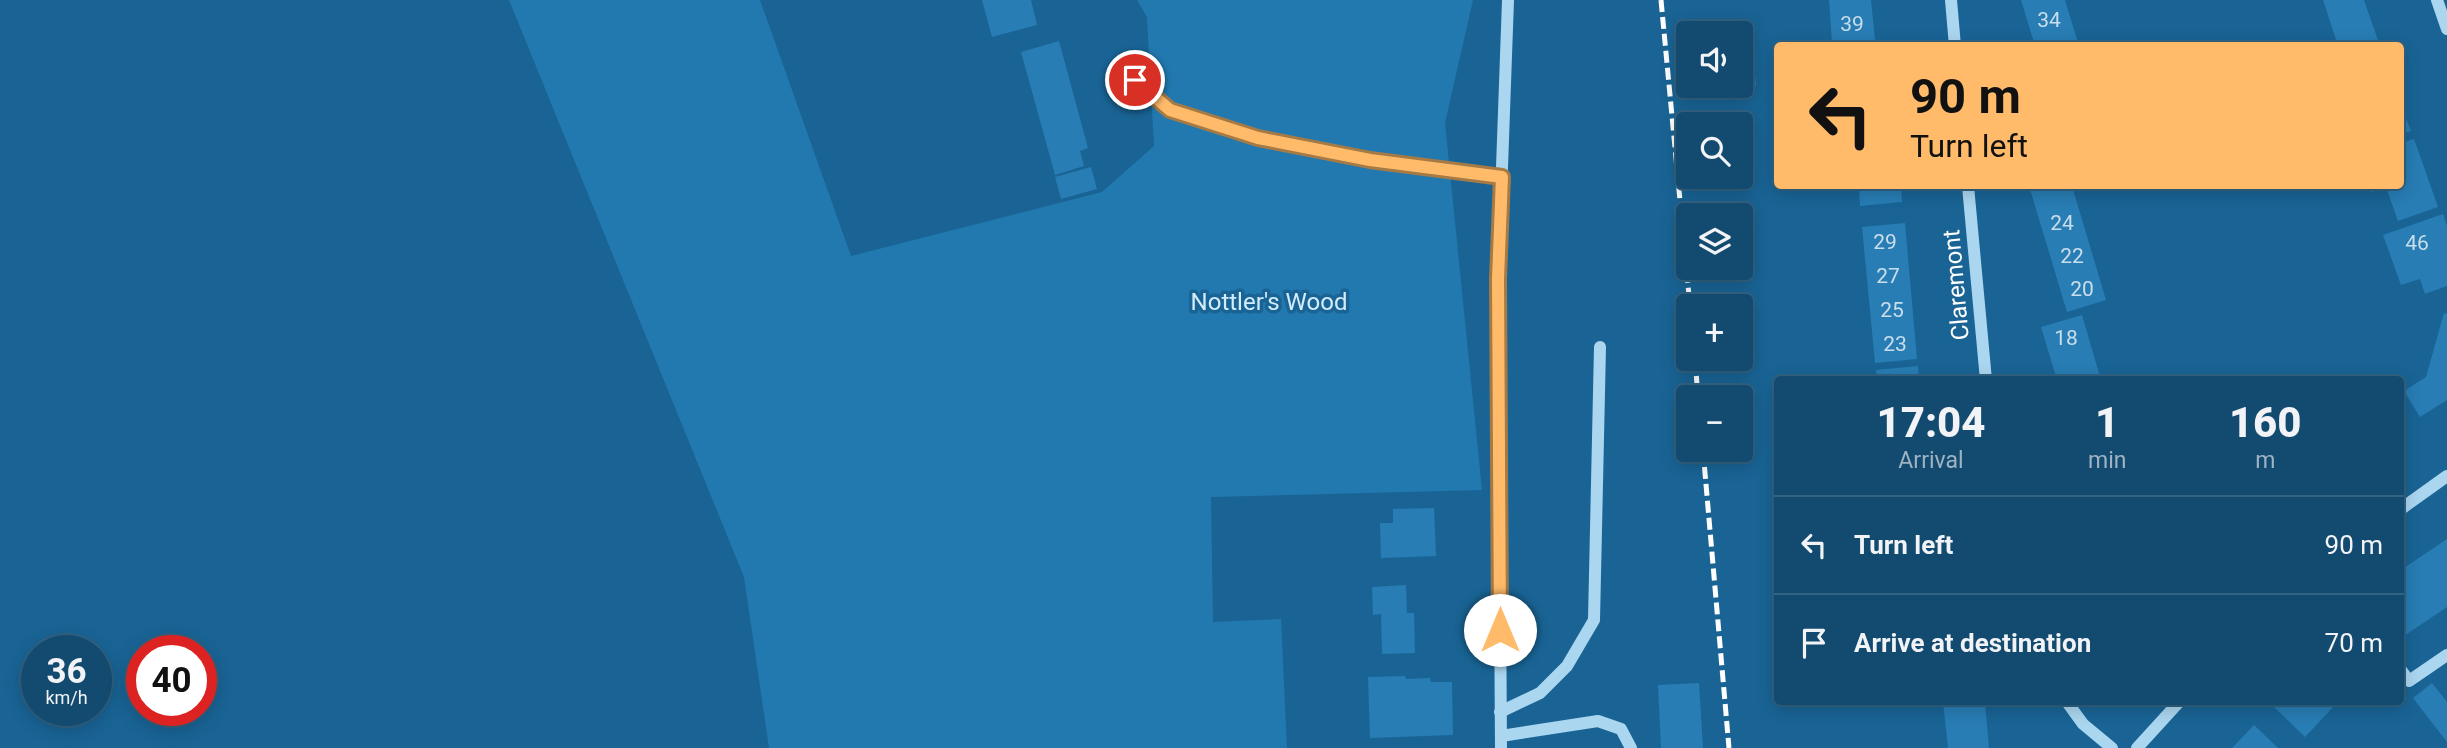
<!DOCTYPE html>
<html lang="en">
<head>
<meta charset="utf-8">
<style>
	body { margin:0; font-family:Roboto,sans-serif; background:#1c5275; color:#f1f3f6; height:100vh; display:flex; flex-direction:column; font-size:26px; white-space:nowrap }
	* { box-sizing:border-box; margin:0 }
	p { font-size:23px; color:#9db3c3 }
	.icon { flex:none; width:38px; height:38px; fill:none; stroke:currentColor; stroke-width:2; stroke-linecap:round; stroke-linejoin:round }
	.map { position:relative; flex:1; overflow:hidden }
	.details { position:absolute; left:1774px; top:376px; width:630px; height:329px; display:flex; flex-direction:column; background:#134b70; border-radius:7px; box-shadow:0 4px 18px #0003,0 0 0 2px #326383 }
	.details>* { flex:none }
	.top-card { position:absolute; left:1774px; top:42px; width:630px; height:147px; border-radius:7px; box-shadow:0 4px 18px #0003,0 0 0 2px #326383; background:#ffbb6a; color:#111; overflow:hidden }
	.buttons { position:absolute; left:1676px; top:21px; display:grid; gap:14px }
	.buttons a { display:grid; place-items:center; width:77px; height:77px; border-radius:7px; background:#134b70; box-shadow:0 4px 18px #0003,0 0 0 2px #326383; font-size:35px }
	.speed { position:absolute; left:21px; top:635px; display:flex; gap:14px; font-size:35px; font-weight:700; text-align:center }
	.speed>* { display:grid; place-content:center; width:91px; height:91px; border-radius:50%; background:#134b70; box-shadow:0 4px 18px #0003,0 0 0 2px #326383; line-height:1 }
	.speed small { font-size:18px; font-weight:400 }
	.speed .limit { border:10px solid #d22; background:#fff; color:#111 }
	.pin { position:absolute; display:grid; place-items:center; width:60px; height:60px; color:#fff; margin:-30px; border:4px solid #fff; border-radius:50%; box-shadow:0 2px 7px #0007 }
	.me { position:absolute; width:77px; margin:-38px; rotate:0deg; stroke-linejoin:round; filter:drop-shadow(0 0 5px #0008) }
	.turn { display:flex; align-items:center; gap:24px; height:147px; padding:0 21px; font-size:32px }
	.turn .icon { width:91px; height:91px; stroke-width:2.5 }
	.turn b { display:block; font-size:49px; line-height:60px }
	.eta { display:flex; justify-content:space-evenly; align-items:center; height:119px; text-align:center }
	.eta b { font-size:42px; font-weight:800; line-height:49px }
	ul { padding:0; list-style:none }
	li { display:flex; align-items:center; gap:21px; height:98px; padding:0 21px; border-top:2px solid #326383 }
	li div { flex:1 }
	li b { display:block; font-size:26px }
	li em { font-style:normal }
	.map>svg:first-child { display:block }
	.green { fill:#2279af }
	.building { fill:#287db4 }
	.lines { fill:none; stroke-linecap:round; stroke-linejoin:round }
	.minor { stroke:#abd6f0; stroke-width:12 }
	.rail { stroke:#fff; stroke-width:5; stroke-dasharray:12 5; stroke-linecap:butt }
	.route-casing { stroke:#a67a45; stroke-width:18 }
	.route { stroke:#ffbb6a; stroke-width:12 }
	.labels { text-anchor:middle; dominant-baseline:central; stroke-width:7; stroke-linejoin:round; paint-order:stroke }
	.number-label { font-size:21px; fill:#c9deec }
	.street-label { font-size:24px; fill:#fff; stroke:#196495 }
	.park-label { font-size:24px; fill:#d2ecfb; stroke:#196495 }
</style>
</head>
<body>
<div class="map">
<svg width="2447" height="748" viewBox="0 0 2447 748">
	<rect width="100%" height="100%" fill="#196495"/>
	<!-- green -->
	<path class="green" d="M509 0H760L851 256 1102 192 1154 146 1147 17 1137 0H1473L1445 123 1482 490 1211 497 1213 622 1281 619 1287 748H769L744 577Z"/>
	<!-- building -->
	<g class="building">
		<path d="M982 0H1031L1037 25 992 37Z"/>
		<path d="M1829 0H1871L1875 40 1832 43Z"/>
		<path d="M2021 0H2065L2079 46H2035Z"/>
		<path d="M2323 0H2364L2380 46H2338Z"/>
		<path d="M1744 22 1746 49 1741 50V33H1721L1720 24Z"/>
		<path d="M1059 41 1088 148 1080 151 1084 166 1055 175 1021 52Z"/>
		<path d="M1754 62 1756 86 1741 88V63Z"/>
		<path d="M2401 105 2411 131 2401 134Z"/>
		<path d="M2414 139 2438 207 2398 221 2386 187 2372 192 2370 186H2401V143Z"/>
		<path d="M1091 167 1097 189 1061 199 1055 177Z"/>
		<path d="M1859 186H1901L1902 202 1860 206Z"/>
		<path d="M2029 186H2072L2106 300 2067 312Z"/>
		<path d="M2443 214 2447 226V286L2425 294 2420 279 2401 285 2383 235Z"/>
		<path d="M1905 223 1917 359 1875 363 1862 227Z"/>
		<path d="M2444 313 2447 314V400L2420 417 2404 391 2426 377Z"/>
		<path d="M2082 315 2101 380H2057L2041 327Z"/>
		<path d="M1918 366 1919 380H1877L1876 370Z"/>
		<path d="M1434 508 1436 556 1381 558 1380 523H1393V509Z"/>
		<path d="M2447 539V607L2401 638V570Z"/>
		<path d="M1406 585 1407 613H1414L1415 653 1382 654 1381 614 1373 615 1372 587Z"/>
		<path d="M1405 676 1406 679 1430 678 1431 682H1452L1453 735 1370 738 1368 677Z"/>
		<path d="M1699 683 1703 748H1661L1658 685Z"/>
		<path d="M2432 683 2447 702V742L2413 698Z"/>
		<path d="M1943 702H1985L1989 748H1948Z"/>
		<path d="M2277 702H2338L2305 737 2273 706Z"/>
		<path d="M2254 725 2278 748H2232Z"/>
	</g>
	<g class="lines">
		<!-- minor -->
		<g class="minor">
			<path d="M1951 0 1955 46"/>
			<path d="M2437 0 2447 29"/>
			<path d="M1117 65 1170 110 1258 138 1370 160 1502 177"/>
			<path d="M1968 186 1986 380"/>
			<path d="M2401 509 2447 476"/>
			<path d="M2401 670 2409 681 2447 655"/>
			<path d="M2067 702 2083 724 2112 748"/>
			<path d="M1500 712 1540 693 1567 666 1594 620 1600 347"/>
			<path d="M1501 736 1598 721 1621 729 1631 748"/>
			<path d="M1501 748 1498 279 1508 0"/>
			<path d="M2137 748 2179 702"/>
		</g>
		<!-- rail -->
		<g class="rail">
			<path d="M1661 0 1690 306"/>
			<path d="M1695 359 1698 397"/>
			<path d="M1703 450 1729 748"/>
		</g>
	</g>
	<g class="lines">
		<!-- route casing -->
		<g class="route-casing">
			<path id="route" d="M1135 80 1170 110 1258 138 1370 160 1502 177 1498 279 1500 630"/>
		</g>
		<!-- route -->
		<use href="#route" class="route"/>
	</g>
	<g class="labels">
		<!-- number labels -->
		<g class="number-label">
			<text x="2049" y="20">34</text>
			<text x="1852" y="24">39</text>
			<text x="2062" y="223">24</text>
			<text x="1885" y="242">29</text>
			<text x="2417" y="243">46</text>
			<text x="2072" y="256">22</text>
			<text x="1888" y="276">27</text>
			<text x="2082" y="289">20</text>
			<text x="1892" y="310">25</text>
			<text x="2066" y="338">18</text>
			<text x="1895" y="344">23</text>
		</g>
		<!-- street labels -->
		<g class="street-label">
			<text transform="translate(1956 285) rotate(-95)">Claremont</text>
		</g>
		<!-- park labels -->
		<g class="park-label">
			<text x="1269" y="302">Nottler's Wood</text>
		</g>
	</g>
</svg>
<div class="buttons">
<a><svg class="icon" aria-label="sound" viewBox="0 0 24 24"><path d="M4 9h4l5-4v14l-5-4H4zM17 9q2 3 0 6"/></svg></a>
<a><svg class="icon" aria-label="search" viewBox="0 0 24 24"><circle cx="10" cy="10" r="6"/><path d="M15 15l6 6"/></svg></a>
<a><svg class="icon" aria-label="layers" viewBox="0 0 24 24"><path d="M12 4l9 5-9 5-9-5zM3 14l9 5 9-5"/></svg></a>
<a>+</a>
<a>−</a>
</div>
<div class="speed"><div>36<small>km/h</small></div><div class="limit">40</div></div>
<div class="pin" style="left:1135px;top:80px;background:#d93025"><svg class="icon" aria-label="arrive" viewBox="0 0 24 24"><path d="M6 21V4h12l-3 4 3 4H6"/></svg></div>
<svg class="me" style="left:1500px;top:630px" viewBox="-20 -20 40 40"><circle r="19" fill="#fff"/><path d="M0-13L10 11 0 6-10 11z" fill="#ffbb6a"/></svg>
<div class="top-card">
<div class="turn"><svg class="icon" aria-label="left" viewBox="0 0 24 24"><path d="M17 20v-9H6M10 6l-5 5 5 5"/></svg><div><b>90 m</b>Turn left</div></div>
</div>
<section class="details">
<div class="eta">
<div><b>17:04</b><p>Arrival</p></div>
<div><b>1</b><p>min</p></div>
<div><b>160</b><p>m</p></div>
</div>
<ul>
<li><svg class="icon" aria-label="left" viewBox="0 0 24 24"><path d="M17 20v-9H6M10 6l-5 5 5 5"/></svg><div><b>Turn left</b></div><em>90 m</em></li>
<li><svg class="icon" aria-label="arrive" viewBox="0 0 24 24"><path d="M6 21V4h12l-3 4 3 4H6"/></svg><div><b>Arrive at destination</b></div><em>70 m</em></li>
</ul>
</section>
</div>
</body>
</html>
